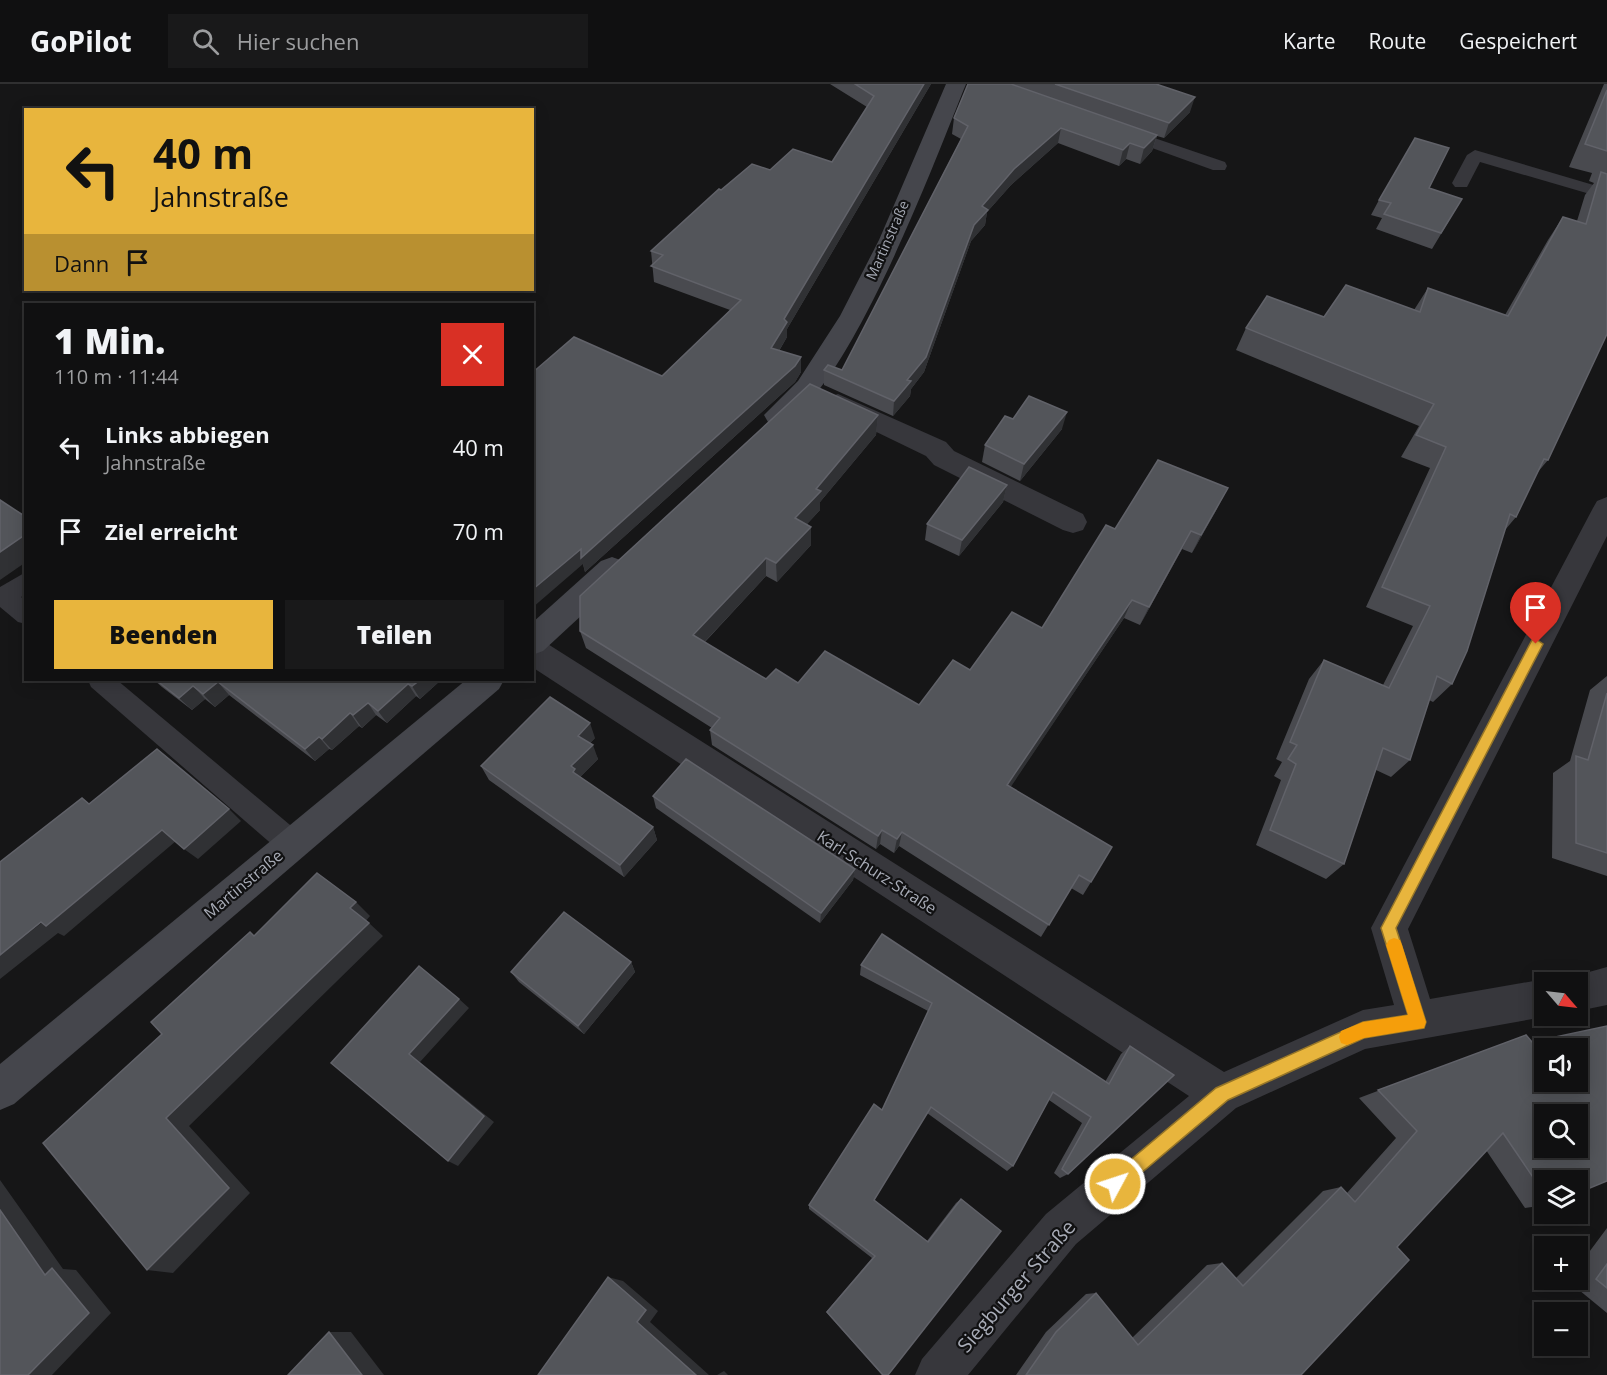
<!DOCTYPE html>
<html lang="de">
<head>
<meta charset="utf-8">
<style>
	body { margin:0; font-family:"Open Sans",sans-serif; background:#19191a; color:#f1f3f6; height:100vh; display:flex; flex-direction:column; font-size:22px; white-space:nowrap }
	* { box-sizing:border-box; margin:0 }
	p { font-size:20px; color:#9c9d9f }
	.icon { flex:none; width:33px; height:33px; fill:none; stroke:currentColor; stroke-width:2; stroke-linecap:round; stroke-linejoin:round }
	.map { position:relative; flex:1; overflow:hidden }
	.panel { position:absolute; left:24px; top:219px; width:510px; height:378px; display:flex; flex-direction:column; background:#101011; border-radius:0px; box-shadow:0 3px 15px #0003,0 0 0 2px #303031 }
	.panel>* { flex:none }
	.top-card { position:absolute; left:24px; top:24px; width:510px; height:183px; border-radius:0px; box-shadow:0 3px 15px #0003,0 0 0 2px #303031; background:#e8b53d; color:#111; overflow:hidden }
	.needle { width:39px; rotate:118deg }
	.tools { position:absolute; left:1534px; top:888px; display:grid; gap:12px }
	.tools a { display:grid; place-items:center; width:54px; height:54px; border-radius:0px; background:#101011; box-shadow:0 3px 15px #0003,0 0 0 2px #303031; font-size:30px }
	.pin { position:absolute; display:grid; place-items:center; width:51px; height:51px; color:#fff; margin:-62px -26px; border-radius:50% 50% 50% 0; rotate:-45deg; box-shadow:0 0 6px #0007 }
	.pin .icon { rotate:45deg }
	.me { position:absolute; width:66px; margin:-33px; rotate:50deg; stroke-linejoin:round; filter:drop-shadow(0 0 4px #0008) }
	.turn { display:flex; align-items:center; gap:21px; height:126px; padding:0 30px; font-size:27px }
	.turn .icon { width:78px; height:78px; stroke-width:2.5 }
	.turn b { display:block; font-size:42px; line-height:51px }
	.then { display:flex; align-items:center; height:57px; padding:0 30px; background:#0003; gap:12px; font-size:22px }
	.round { display:grid; place-items:center; flex:none; width:63px; height:63px; border-radius:0px; background:#19191a }
	.headline { display:flex; align-items:center; justify-content:space-between; height:102px; padding:0 30px }
	h1 { font-size:36px; font-weight:800; line-height:45px }
	.primary-button { display:flex; gap:12px; margin-top:auto; padding:12px 30px }
	.primary-button a { flex:1; height:69px; border-radius:0px; background:#e8b53d; color:#111; font-size:24px; font-weight:800; line-height:69px; text-align:center }
	.primary-button a+a { background:#19191a; color:#f1f3f6 }
	ul { padding:0; list-style:none }
	li { display:flex; align-items:center; gap:18px; height:84px; padding:0 30px }
	li div { flex:1 }
	li b { display:block; font-size:22px }
	li em { font-style:normal }
	header { display:flex; align-items:center; gap:36px; box-sizing:border-box; height:84px; padding:0 30px; background:#101011; border-bottom:2px solid #303031 }
	header strong { font-size:28px }
	nav { display:flex; gap:33px; margin-inline-start:auto; font-size:21px }
	.search { width:420px; height:54px; background:#19191a; display:flex; align-items:center; gap:15px; box-sizing:border-box; padding:0 21px; border-radius:0px; color:#9c9d9f; font-size:22px }
	.map>svg:first-child { display:block }
	.lines { fill:none; stroke-linecap:round; stroke-linejoin:round }
	.lane { fill:#37373c; fill-rule:evenodd }
	.street { fill:#37373c; fill-rule:evenodd }
	.secondary { fill:#45464c; fill-rule:evenodd }
	.wall { fill:#494a4f }
	.shaded-wall { fill:#303134 }
	.building { fill:#53555a; stroke:#616269; stroke-width:1.5; fill-rule:evenodd }
	.route { fill:#e8b53d; stroke:#977628; stroke-width:1.5 }
	.slow { fill:#f59e0b }
	.labels { text-anchor:middle; dominant-baseline:central; stroke-width:4.5; stroke-linejoin:round; paint-order:stroke }
	.far-street-label { font-size:14px; fill:#a8acb7; stroke:#111112 }
	.street-label { font-size:16px; fill:#a8acb7; stroke:#111112 }
	.near-street-label { font-size:20px; fill:#a8acb7; stroke:#111112 }
</style>
</head>
<body>
<header>
<strong>GoPilot</strong>
<div class="search"><svg class="icon" aria-label="search" viewBox="0 0 24 24"><circle cx="10" cy="10" r="6"/><path d="M15 15l6 6"/></svg>Hier suchen</div>
<nav><a>Karte</a><a>Route</a><a>Gespeichert</a></nav>
</header>
<div class="map">
<svg width="1607" height="1291" viewBox="0 0 1607 1291">
	<rect width="100%" height="100%" fill="#161617"/>
	<g class="lines">
		<!-- lane -->
		<g class="lane">
			<path d="M1122 43 1225 78 1227 82 1225 86H1213L1116 51 1114 48Z"/>
			<path d="M1475 66 1607 105V115L1480 78 1467 103H1455L1452 99 1467 71Z"/>
			<path d="M26 488V510L21 513 26 517V540L18 538 0 523V503Z"/>
			<path d="M88 596H117L302 751 306 760 302 769 292 772 282 769 91 603Z"/>
		</g>
		<!-- street -->
		<g class="street">
			<path d="M838 310 946 358 954 367 1083 430 1087 438 1083 446 1073 449 1063 446 934 381 926 372 829 325 825 319 829 313Z"/>
			<path d="M1607 413V452L1408 845 1430 915 1545 895 1554 898H1545V932H1549L1365 965 1236 1024 1076 1160 968 1291H915L922 1275 1046 1130 1189 1012 532 583V553L543 557 1224 988 1363 926 1394 921 1371 844 1593 424 1597 417Z"/>
			<path d="M1607 883V921L1578 927V898H1563L1564 895Z"/>
		</g>
		<!-- secondary -->
		<g class="secondary">
			<path d="M946 0H966C944 53 833 356 768 338L764 331 798 297 840 232 879 156Z"/>
			<path d="M612 473 623 477 627 485 623 493 543 567 532 571V539L601 477Z"/>
			<path d="M466 596H504L499 605 14 1020 0 1026V980Z"/>
		</g>
	</g>
	<!-- wall -->
	<g class="wall">
		<path d="M830 0H931L787 245V253L779 267 801 273V288L795 298 585 488 583 480 662 292 730 226 654 198 651 167 721 106 770 86 832 78 867 23Z"/>
		<path d="M968 0H1159L1158 1 1190 28 1164 54 1157 52 1152 67 1140 80 1126 75 1119 82 1058 59 1011 101 987 128 985 141 971 157 924 288 911 305 910 312 893 332 824 301V286H842L961 55 952 50 954 34Z"/>
		<path d="M1604 0H1607V250L1548 376 1537 389 1516 433 1505 446 1452 600 1433 618 1429 616 1410 676 1391 693 1376 686 1344 780 1326 795 1256 761 1281 696 1274 692 1282 678 1276 675 1309 595 1324 576 1383 601 1413 542 1366 523 1430 384 1401 373 1419 342 1236 266 1246 244 1324 233 1414 226 1428 204 1505 231 1548 156 1563 133 1577 137 1585 111 1594 99 1589 97 1592 89 1569 83Z"/>
		<path d="M1429 104 1462 115 1432 165 1376 145 1382 134 1371 131 1379 116Z"/>
		<path d="M878 331 876 351 820 418V426L807 440 811 443V461L777 498 766 492 705 558 766 595 798 599 919 621 970 586 1042 544 1115 445 1218 423 1192 469 1182 465 1140 541 1124 534 1010 703 1091 798 1083 811 1071 804 1041 853 899 762 894 769 880 760 876 765 712 661 710 646 712 644 586 564 580 547Z"/>
		<path d="M1013 335 1062 345 1020 397 982 378 985 361Z"/>
		<path d="M1007 401 1003 418 959 472 925 456 927 440Z"/>
		<path d="M1607 592V792L1552 774 1553 689 1570 677 1590 606Z"/>
		<path d="M154 596H441L420 615 416 612 387 639 376 631 362 644 359 642 332 666 329 665 315 677 229 611 215 623 205 615 192 626 162 603Z"/>
		<path d="M595 654 590 659 598 675 580 693 653 743 657 756 624 793 489 696 481 682Z"/>
		<path d="M653 712 855 785 853 796 820 839 656 724Z"/>
		<path d="M631 878 635 888 584 950 519 898 511 888Z"/>
		<path d="M861 881 1105 998 1121 970 1130 962 1068 1090 1060 1094 1054 1089 1082 1039 1049 1016 1013 1082 1007 1087 927 1029 874 1116 927 1157 956 1119 961 1115 888 1291H882L826 1228 872 1174 809 1125V1121L882 1026 928 927 860 891Z"/>
		<path d="M1526 951 1545 1096V1121L1525 1124 1486 1066 1397 1163 1301 1291H1016L1046 1248 1086 1210 1096 1209 1132 1254 1207 1181 1222 1179 1236 1194 1323 1107 1341 1103 1347 1109 1396 1054 1359 1014Z"/>
		<path d="M1607 1144V1229L1568 1197 1569 1196H1578V1183Z"/>
	</g>
	<!-- shaded-wall -->
	<g class="shaded-wall">
		<path d="M924 0H931L787 245V253L771 280V264L784 235Z"/>
		<path d="M1195 13 1190 28 1164 54 1169 39Z"/>
		<path d="M1061 44 1058 59 1011 101 987 128 985 141 971 157 924 288 911 305 910 312 893 332 894 317 907 296 982 122 1014 85Z"/>
		<path d="M1157 51 1152 67 1140 80 1144 64Z"/>
		<path d="M1130 59 1126 75 1119 82 1123 66Z"/>
		<path d="M801 273V288L795 298 585 488 583 480 532 524V506Z"/>
		<path d="M1067 328 1062 345 1020 397 1024 380Z"/>
		<path d="M878 331 876 351 820 418V426L795 453V434L816 405Z"/>
		<path d="M1007 401 1003 418 959 472 962 456Z"/>
		<path d="M1228 404 1218 423 1192 469 1201 451Z"/>
		<path d="M811 443V461L777 498 776 479Z"/>
		<path d="M1191 447 1182 465 1140 541 1149 523Z"/>
		<path d="M26 450V478L0 496V468Z"/>
		<path d="M766 474V492L695 568 693 551Z"/>
		<path d="M1132 516 1124 534 1002 716 1007 701Z"/>
		<path d="M420 596H441L420 615 412 602Z"/>
		<path d="M218 598 229 611 215 623 203 610Z"/>
		<path d="M408 600 416 612 387 639 378 627Z"/>
		<path d="M193 602 205 615 192 626 179 614Z"/>
		<path d="M368 619 376 631 362 644 353 631Z"/>
		<path d="M350 629 359 642 332 666 322 655Z"/>
		<path d="M590 639 595 654 584 666 578 652Z"/>
		<path d="M319 653 329 665 315 677 305 665Z"/>
		<path d="M593 661 598 675 579 694 573 688 571 682Z"/>
		<path d="M229 725 241 737 198 775 184 765Z"/>
		<path d="M653 743 657 756 624 793 620 781Z"/>
		<path d="M162 746 176 757 64 852 58 849 0 895V871Z"/>
		<path d="M882 746 880 760 876 765 878 752Z"/>
		<path d="M902 748 899 762 894 769 897 755Z"/>
		<path d="M855 785 853 796 820 839 821 829Z"/>
		<path d="M356 818 370 832 365 838 350 824Z"/>
		<path d="M369 839 383 852 189 1042 250 1109 173 1189 147 1186 166 1034Z"/>
		<path d="M631 878 635 888 584 950 578 942Z"/>
		<path d="M459 915 469 924 420 978 494 1038 458 1082 448 1077 409 970Z"/>
		<path d="M0 1096 63 1185 76 1186 111 1229 52 1291H28L45 1191 0 1126Z"/>
		<path d="M608 1193 623 1197 658 1227 650 1238 709 1291H696L637 1238Z"/>
		<path d="M329 1248H351L384 1291H362Z"/>
		<path d="M724 1287 728 1291H717Z"/>
	</g>
	<!-- building -->
	<g class="building">
		<path d="M855 0H924L784 235 787 238 771 264 801 273 795 282 581 474V465L532 506V289L574 253 662 292 741 216 651 182 663 171 651 167 719 105 721 106 752 80 770 86 793 65 832 78 874 12Z"/>
		<path d="M968 0H1011L1157 51 1144 64 1130 59 1123 66 1061 44 1014 85 982 122 988 126 974 141 926 273 907 296 911 297 894 317 824 286 828 281 842 286 968 42 954 34Z"/>
		<path d="M1055 0H1156L1195 13 1169 39Z"/>
		<path d="M1607 6V67L1585 60Z"/>
		<path d="M1415 54 1449 64 1429 104 1462 115 1441 149 1384 130 1391 119 1379 116Z"/>
		<path d="M1601 88 1607 90V250L1548 376 1544 375 1516 433 1510 430 1467 567 1452 600 1437 592 1410 676 1383 664 1344 780 1270 746 1296 680 1288 675 1297 661 1290 658 1324 576 1389 604 1430 522 1382 503 1446 363 1416 351 1434 320 1246 244 1267 212 1324 233 1346 201 1420 228 1428 204 1508 232 1563 133 1586 140Z"/>
		<path d="M810 300 878 331 816 405 821 407 795 434 811 443 776 479 766 474 693 551 766 595 776 585 798 599 825 567 919 621 953 576 970 586 1012 528 1042 544 1106 441 1115 445 1158 376 1228 404 1201 451 1191 447 1149 523 1132 516 1007 701 1112 763 1091 798 1079 791 1049 841 902 748 897 755 882 746 878 752 710 646 720 634 580 547V512Z"/>
		<path d="M1029 312 1067 328 1024 380 985 361 1005 332 1013 335Z"/>
		<path d="M969 383 1007 401 962 456 927 440Z"/>
		<path d="M0 416 26 433V450L0 468Z"/>
		<path d="M156 596H420L412 602 408 600 378 627 368 619 353 631 350 629 322 655 319 653 305 665 218 598 203 610 193 602 179 614Z"/>
		<path d="M1607 609V769L1576 759V672L1588 676Z"/>
		<path d="M550 613 590 639 578 652 593 661 571 682 575 685 573 688 653 743 620 781 481 682Z"/>
		<path d="M157 665 229 725 184 765 162 746 46 842 41 838 0 871V778L82 714 89 720Z"/>
		<path d="M686 675 855 785 821 829 653 712Z"/>
		<path d="M317 789 356 818 350 824 369 839 166 1034 229 1104 147 1186 43 1059 162 950 151 938 250 848 254 852Z"/>
		<path d="M564 828 631 878 578 942 511 888Z"/>
		<path d="M882 850 1109 1000 1130 962 1174 991 1068 1090 1062 1085 1091 1033 1053 1008 1013 1082 931 1023 874 1116 928 1158 961 1115 1001 1147 888 1291H883L827 1228 875 1172 809 1121 874 1020 882 1026 932 919 861 881Z"/>
		<path d="M419 882 459 915 409 970 484 1032 448 1077 331 979Z"/>
		<path d="M1607 942V1097L1578 1109V1096H1545V1111L1503 1049 1397 1163 1409 1176 1301 1291H1026L1056 1248 1096 1209 1138 1261 1222 1179 1243 1202 1341 1103 1355 1118 1417 1047 1378 1006 1526 951 1532 958ZM1545 964H1578V998H1545ZM1545 1030H1578V1064H1545Z"/>
		<path d="M0 1126 45 1191 52 1184 89 1229 28 1291H0Z"/>
		<path d="M1607 1180V1204L1596 1195Z"/>
		<path d="M608 1193 646 1226 637 1238 696 1291H538Z"/>
		<path d="M329 1248 362 1291H288Z"/>
	</g>
	<!-- route -->
	<path class="route" d="M1536 555 1543 560 1396 844 1426 938 1424 944 1364 954 1228 1016 1121 1106 1115 1109 1109 1106 1106 1100 1109 1094 1216 1004 1363 938 1408 931 1381 844 1532 556Z"/>
	<!-- slow -->
	<path class="slow" d="M1394 854 1400 856 1402 861 1426 938 1424 944 1364 954 1347 961 1341 959 1339 953 1341 947 1363 938 1408 931 1386 861 1389 856Z"/>
	<g class="labels">
		<!-- far-street labels -->
		<g class="far-street-label">
			<text transform="translate(887 156) rotate(-66)">Martinstraße</text>
		</g>
		<!-- street labels -->
		<g class="street-label">
			<text transform="translate(877 788) rotate(33)">Karl-Schurz-Straße</text>
			<text transform="translate(243 800) rotate(-40)">Martinstraße</text>
		</g>
		<!-- near-street labels -->
		<g class="near-street-label">
			<text transform="translate(1016 1202) rotate(-49)">Siegburger Straße</text>
		</g>
	</g>
</svg>
<div class="tools">
<a><svg class="needle" viewBox="-14 -14 28 28"><path d="M0-13l5 13h-10z" fill="#e53935"/><path d="M0 13l5-13h-10z" fill="#9c9d9f"/></svg></a>
<a><svg class="icon" aria-label="sound" viewBox="0 0 24 24"><path d="M4 9h4l5-4v14l-5-4H4zM17 9q2 3 0 6"/></svg></a>
<a><svg class="icon" aria-label="search" viewBox="0 0 24 24"><circle cx="10" cy="10" r="6"/><path d="M15 15l6 6"/></svg></a>
<a><svg class="icon" aria-label="layers" viewBox="0 0 24 24"><path d="M12 4l9 5-9 5-9-5zM3 14l9 5 9-5"/></svg></a>
<a>+</a>
<a>−</a>
</div>
<div class="pin" style="left:1536px;top:560px;background:#d93025"><svg class="icon" aria-label="arrive" viewBox="0 0 24 24"><path d="M6 21V4h12l-3 4 3 4H6"/></svg></div>
<svg class="me" style="left:1115px;top:1100px" viewBox="-20 -20 40 40"><circle r="17" fill="#e8b53d" stroke="#fff" stroke-width="3"/><path d="M0-11L8 9 0 5-8 9z" fill="#fff"/></svg>
<div class="top-card">
<div class="turn"><svg class="icon" aria-label="left" viewBox="0 0 24 24"><path d="M17 20v-9H6M10 6l-5 5 5 5"/></svg><div><b>40 m</b>Jahnstraße</div></div>
<div class="then">Dann<svg class="icon" aria-label="arrive" viewBox="0 0 24 24"><path d="M6 21V4h12l-3 4 3 4H6"/></svg></div>
</div>
<section class="panel">
<div class="headline"><div><h1>1 Min.</h1><p>110 m · 11:44</p></div><a class="round" style="background:#d93025;color:#fff"><svg class="icon" aria-label="close" viewBox="0 0 24 24"><path d="M6 6l12 12M18 6L6 18"/></svg></a></div>
<ul>
<li><svg class="icon" aria-label="left" viewBox="0 0 24 24"><path d="M17 20v-9H6M10 6l-5 5 5 5"/></svg><div><b>Links abbiegen</b><p>Jahnstraße</p></div><em>40 m</em></li>
<li><svg class="icon" aria-label="arrive" viewBox="0 0 24 24"><path d="M6 21V4h12l-3 4 3 4H6"/></svg><div><b>Ziel erreicht</b></div><em>70 m</em></li>
</ul>
<div class="primary-button"><a>Beenden</a><a>Teilen</a></div>
</section>
</div>
</body>
</html>
